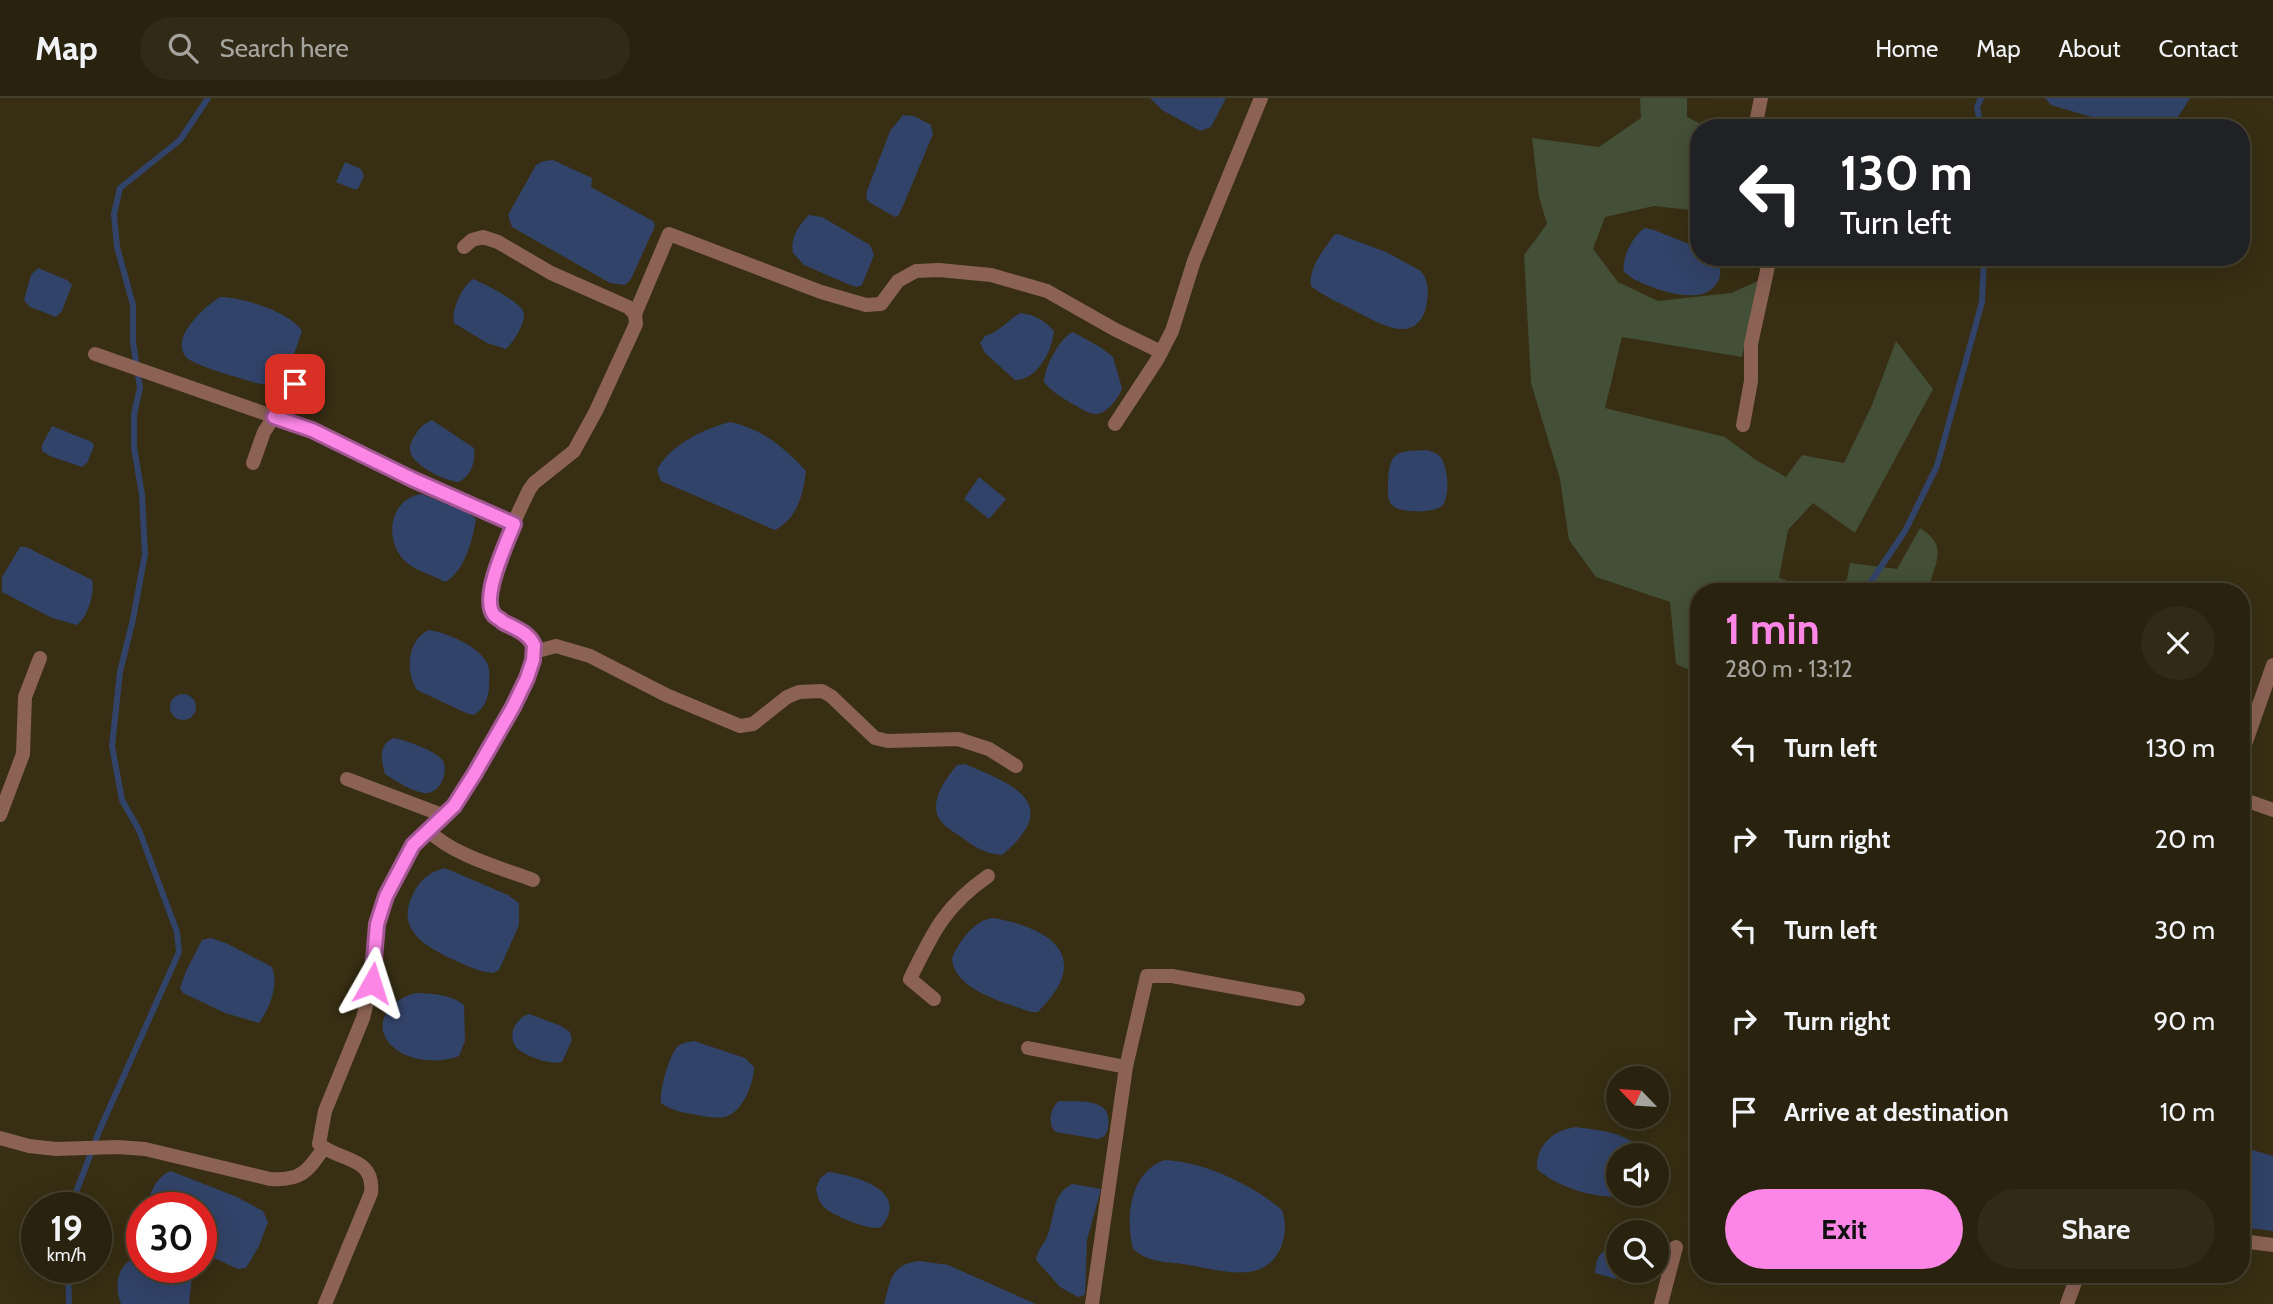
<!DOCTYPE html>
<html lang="en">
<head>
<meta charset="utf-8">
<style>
	body { margin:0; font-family:Cabin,sans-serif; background:#312a17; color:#f1f3f6; height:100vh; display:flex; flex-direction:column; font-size:26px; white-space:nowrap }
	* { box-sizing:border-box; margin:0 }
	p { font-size:23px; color:#a5a49e }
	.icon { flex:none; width:38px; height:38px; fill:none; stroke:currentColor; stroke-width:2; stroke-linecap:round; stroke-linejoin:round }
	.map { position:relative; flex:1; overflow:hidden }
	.panel { position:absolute; left:1690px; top:485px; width:560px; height:700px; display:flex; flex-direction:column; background:#29220e; border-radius:28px; box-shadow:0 7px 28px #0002,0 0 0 2px #453f2e }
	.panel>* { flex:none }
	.banner { position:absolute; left:1690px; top:21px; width:560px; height:147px; border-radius:28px; box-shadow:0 7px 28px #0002,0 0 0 2px #453f2e; background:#202124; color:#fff; overflow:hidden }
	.needle { width:46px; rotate:295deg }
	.buttons { position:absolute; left:1606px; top:968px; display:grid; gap:14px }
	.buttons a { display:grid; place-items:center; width:63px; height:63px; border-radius:50%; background:#29220e; box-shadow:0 7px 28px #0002,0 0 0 2px #453f2e; font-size:35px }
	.speed { position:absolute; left:21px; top:1094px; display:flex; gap:14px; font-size:35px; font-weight:700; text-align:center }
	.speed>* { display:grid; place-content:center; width:91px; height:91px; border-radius:50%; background:#29220e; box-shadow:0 7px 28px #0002,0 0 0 2px #453f2e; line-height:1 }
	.speed small { font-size:18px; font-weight:400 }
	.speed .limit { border:10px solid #d22; background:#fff; color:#111 }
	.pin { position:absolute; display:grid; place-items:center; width:60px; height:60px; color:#fff; margin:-30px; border-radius:14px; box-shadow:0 4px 10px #0006 }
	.me { position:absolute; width:77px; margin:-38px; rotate:6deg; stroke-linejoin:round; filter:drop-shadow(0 0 5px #0008) }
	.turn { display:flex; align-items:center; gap:24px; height:147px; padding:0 35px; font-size:32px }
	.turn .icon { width:91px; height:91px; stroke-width:2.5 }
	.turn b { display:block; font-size:49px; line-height:60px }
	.round { display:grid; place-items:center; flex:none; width:74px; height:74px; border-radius:37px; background:#312a17 }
	.head { display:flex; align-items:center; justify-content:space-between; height:119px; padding:0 35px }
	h1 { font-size:42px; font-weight:800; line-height:52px; color:#fb86e5 }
	.button { display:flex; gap:14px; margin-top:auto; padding:14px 35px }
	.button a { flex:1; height:80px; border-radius:42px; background:#fb86e5; color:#111; font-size:28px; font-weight:800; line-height:80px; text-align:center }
	.button a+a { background:#312a17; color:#f1f3f6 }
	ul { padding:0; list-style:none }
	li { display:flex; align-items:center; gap:21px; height:91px; padding:0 35px }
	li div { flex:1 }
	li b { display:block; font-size:26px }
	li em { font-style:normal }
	header { display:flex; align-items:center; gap:42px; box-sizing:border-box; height:98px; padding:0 35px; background:#29220e; border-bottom:2px solid #453f2e }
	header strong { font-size:33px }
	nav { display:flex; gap:38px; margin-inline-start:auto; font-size:24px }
	.search { width:490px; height:63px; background:#312a17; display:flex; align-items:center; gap:18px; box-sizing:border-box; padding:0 24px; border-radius:38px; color:#a5a49e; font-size:26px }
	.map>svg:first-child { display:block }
	.green { fill:#434f36 }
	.water { fill:#324369 }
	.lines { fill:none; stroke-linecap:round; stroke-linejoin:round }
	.stream { stroke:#324369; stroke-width:6 }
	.street { stroke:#8b6254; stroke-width:14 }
	.route-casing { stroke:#a35795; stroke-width:18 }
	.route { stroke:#fb86e5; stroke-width:12 }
</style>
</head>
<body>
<header>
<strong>Map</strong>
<div class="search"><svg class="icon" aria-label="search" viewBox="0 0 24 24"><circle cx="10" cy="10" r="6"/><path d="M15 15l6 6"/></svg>Search here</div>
<nav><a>Home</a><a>Map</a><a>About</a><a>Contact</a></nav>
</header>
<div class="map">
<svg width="2273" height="1206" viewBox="0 0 2273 1206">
	<rect width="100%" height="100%" fill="#372e13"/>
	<!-- green -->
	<g class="green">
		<path d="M1640 0H1687V19L1708 30H1699V113L1654 108 1605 119 1593 151 1618 184 1658 203 1731 195 1758 183 1742 259 1622 239 1605 310 1725 339 1756 362 1786 379 1802 357 1844 365 1872 307 1896 243 1933 291 1855 435 1813 405 1788 432 1779 480 1819 493 1699 494V576L1676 566 1670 504 1596 479 1569 442 1560 381 1531 285 1524 157 1547 126 1539 99 1532 40 1599 49 1641 20Z"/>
		<path d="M1920 430C1948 447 1936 463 1929 489L1930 493H1838L1847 481 1850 465 1897 471Z"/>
	</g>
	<!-- water -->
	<g class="water">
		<path d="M1150 0H1226L1211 29 1200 33 1162 12Z"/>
		<path d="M2045 0H2190L2171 30H2128L2051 7Z"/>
		<path d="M903 17 914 18 931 27 933 36 903 108 898 118 895 119 869 104 866 100 867 93 890 33Z"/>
		<path d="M553 62 592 80 591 89 653 123 655 128 631 181 625 187 610 185 512 129 508 117 536 67 544 63Z"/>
		<path d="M345 64 361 71 364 78 358 91H353L336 84Z"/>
		<path d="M809 117 822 119 870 147 874 157 862 187 857 189 850 187 804 167 793 155C790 140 798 128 809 117Z"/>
		<path d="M1645 130 1654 132 1699 150V159C1733 159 1722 195 1697 197 1678 199 1654 191 1638 183 1632 181 1629 177 1624 174 1621 161 1633 137 1645 130Z"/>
		<path d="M1338 136 1386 154 1421 173C1429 183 1429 196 1426 209 1416 247 1382 227 1359 215 1343 206 1326 200 1311 188 1308 171 1324 151 1334 137Z"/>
		<path d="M38 170 67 182 72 187 62 213 56 219 30 209 24 202 31 177Z"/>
		<path d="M473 181C483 185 524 205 524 216 525 226 513 245 506 251L487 245 454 225C451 212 462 188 473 181Z"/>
		<path d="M220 199C242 199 291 214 302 233 296 252 290 270 276 285 262 289 247 282 233 278 224 276 192 265 187 260 168 241 205 208 220 199Z"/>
		<path d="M1021 215C1035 217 1044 222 1054 233 1052 253 1038 282 1015 282L985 255 980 245 985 238C1000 234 1008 221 1021 215Z"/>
		<path d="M1073 234 1100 249 1113 259 1122 290C1120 296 1118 299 1114 304 1098 324 1089 315 1071 305 1061 299 1051 293 1044 284 1044 270 1060 239 1073 234Z"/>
		<path d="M432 322 474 350C476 363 471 378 459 384 445 383 411 367 410 352 409 347 413 340 416 336 420 329 425 325 432 322Z"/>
		<path d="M731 324C765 333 782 348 806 373 803 396 798 420 775 432L661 383 657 372C668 348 707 329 731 324Z"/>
		<path d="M52 328 92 344 94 348 87 365 82 369 50 358 42 353V347Z"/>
		<path d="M1427 352C1433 354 1438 355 1441 360 1448 369 1450 397 1443 407 1437 415 1399 416 1392 407 1387 402 1388 393 1388 386 1389 353 1396 353 1427 352Z"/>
		<path d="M979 379 1006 401 989 421 964 401Z"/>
		<path d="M422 396 468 415 476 421C473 441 464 475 445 484 433 477 416 473 406 464 383 443 389 400 422 396Z"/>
		<path d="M20 449H26L92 482C95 495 88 518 77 527L52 520 2 494V479Z"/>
		<path d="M429 532C447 535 476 547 486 563 491 571 489 580 489 590 488 601 484 611 474 617L466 615 417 592C405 573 407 542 429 532Z"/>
		<circle cx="183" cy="609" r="13"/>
		<path d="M394 640C405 642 437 653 443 663 449 676 439 697 424 695 411 693 396 683 385 676 381 662 378 646 394 640Z"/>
		<path d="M965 666C1015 687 1063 706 1002 757 985 756 975 749 961 739 954 734 945 729 940 722 928 705 946 680 957 667Z"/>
		<path d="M445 770 508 797 519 805V827L499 872 493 875C479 874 465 867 452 861 425 848 395 831 413 796 420 782 429 774 445 770Z"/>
		<path d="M993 820C1029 826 1085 845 1056 892 1051 900 1044 907 1038 914H1031C1006 905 953 892 952 860 959 844 974 822 993 820Z"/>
		<path d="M211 840 226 845 272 869C279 888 270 909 259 925L225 915 183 895 180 890 186 873 202 842Z"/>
		<path d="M417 895C433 896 451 896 464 907L465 943 459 958C440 966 407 964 391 947 369 924 394 899 417 895Z"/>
		<path d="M529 916 559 927 570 934 572 942 562 964C551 967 528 959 519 952 505 940 515 920 529 916Z"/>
		<path d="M694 943 745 960 754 969C754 985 743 1014 725 1019 715 1021 702 1018 692 1016 680 1014 671 1012 661 1005 659 994 669 958 677 949 681 945 688 944 694 943Z"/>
		<path d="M1059 1003C1080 1004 1114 999 1108 1030 1106 1037 1105 1039 1097 1041L1056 1034C1047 1026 1050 1010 1059 1003Z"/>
		<path d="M1576 1029C1600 1033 1631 1033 1643 1057H1619V1096H1639C1606 1104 1562 1093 1537 1071 1536 1047 1553 1032 1576 1029Z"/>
		<path d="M2242 1049 2273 1058V1133L2242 1129Z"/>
		<path d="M1165 1062C1202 1063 1255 1088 1282 1112 1286 1125 1286 1136 1281 1149 1265 1188 1220 1172 1189 1167 1168 1163 1150 1166 1133 1151 1125 1120 1130 1073 1165 1062Z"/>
		<path d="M171 1073 237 1099 263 1113 268 1124 259 1148 246 1170 238 1171 201 1154V1110L146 1109C151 1095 155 1079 171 1073Z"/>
		<path d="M828 1074C848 1076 897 1088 889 1115 888 1119 884 1126 881 1129 872 1134 832 1117 825 1110 819 1104 817 1098 816 1090L820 1080Z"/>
		<path d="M1073 1086 1101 1091 1087 1142 1085 1197 1078 1199 1060 1189 1036 1162C1037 1151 1045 1146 1048 1136 1055 1118 1052 1094 1073 1086Z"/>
		<path d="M1607 1152 1619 1156 1616 1181 1595 1175C1596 1165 1597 1155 1607 1152Z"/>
		<path d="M142 1158V1169L187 1170 192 1178 189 1206H121C113 1186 118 1162 142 1158Z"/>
		<path d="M920 1163 948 1167 1036 1206H884C891 1181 891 1166 920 1163Z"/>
	</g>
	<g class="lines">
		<!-- stream -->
		<g class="stream">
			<path d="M1981 30 1977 9 1981 0"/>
			<path d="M1864 494 1905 433 1937 368 1982 204 1984 159"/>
			<path d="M74 1110 75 1097 100 1031 179 854 177 834 139 732 122 702 112 648 120 574 133 521 145 456 142 397 134 349V316L140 290 133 244V207L117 149 114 116 120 90 180 42 208 0"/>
			<path d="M68 1169 69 1206"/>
		</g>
		<!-- street -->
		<g class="street">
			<path d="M1755 30 1761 0"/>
			<path d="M635 216 669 136 821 194 866 207 881 206 898 183 916 173 939 172 991 177 1047 193 1114 231 1161 254"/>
			<path d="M95 256 312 332 412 381 514 426"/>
			<path d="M1115 326 1157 262 1172 233 1194 163 1261 0"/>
			<path d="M1743 327 1751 283V246L1770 159"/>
			<path d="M253 365 264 334 306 270"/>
			<path d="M534 554 556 548 590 558 666 597 740 628 753 626 787 599 799 594 822 593 831 598 875 640 888 643 958 641 989 651 1016 668"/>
			<path d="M2242 655 2273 567"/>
			<path d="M347 681 437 715 444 720"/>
			<path d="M2242 701 2273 712"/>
			<path d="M0 717 23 656 25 599 40 560"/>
			<path d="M428 732C452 757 501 770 533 782"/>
			<path d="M934 901 910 881C933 834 944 809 988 778"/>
			<path d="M1028 950 1126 969"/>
			<path d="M0 1040 29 1048 56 1051 118 1049 145 1051 270 1081C301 1083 307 1074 324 1050"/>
			<path d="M2242 1143 2273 1147"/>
			<path d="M325 1206 371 1095C375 1058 340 1064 319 1046L325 1013 363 920 372 885 377 826 386 798 413 746 441 723 454 708 475 675 513 609 527 580 532 562 534 547 527 537 494 517C481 487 516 420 529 392L534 385 574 353 596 313 636 226 635 216 628 209 551 175 498 144 483 139 472 142 464 149"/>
			<path d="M1092 1206 1126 969 1147 878H1172L1298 901"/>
			<path d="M1661 1206 1676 1149"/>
			<path d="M2067 1206 2078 1176"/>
		</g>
	</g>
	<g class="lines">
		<!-- route casing -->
		<g class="route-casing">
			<path id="route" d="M295 286 274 319 312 332 412 381 514 426C507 444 480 500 494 517 494 518 503 523 503 524 514 530 528 534 534 547L533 562 527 580 513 609 475 675 454 708 413 747 386 798 377 826 372 885"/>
		</g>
		<!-- route -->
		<use href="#route" class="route"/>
	</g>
</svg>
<div class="buttons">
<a><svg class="needle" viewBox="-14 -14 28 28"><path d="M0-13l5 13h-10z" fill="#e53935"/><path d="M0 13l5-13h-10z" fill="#a5a49e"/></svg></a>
<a><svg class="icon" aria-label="sound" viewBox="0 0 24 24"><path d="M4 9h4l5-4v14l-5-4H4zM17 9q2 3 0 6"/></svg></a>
<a><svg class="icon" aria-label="search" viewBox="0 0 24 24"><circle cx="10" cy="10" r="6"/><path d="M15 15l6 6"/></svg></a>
</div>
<div class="speed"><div>19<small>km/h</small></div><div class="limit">30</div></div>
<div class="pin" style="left:295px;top:286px;background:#d93025"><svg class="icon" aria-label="arrive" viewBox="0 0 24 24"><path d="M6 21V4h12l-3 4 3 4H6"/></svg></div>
<svg class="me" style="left:372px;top:885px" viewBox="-20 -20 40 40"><path d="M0-17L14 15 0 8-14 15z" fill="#fb86e5" stroke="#fff" stroke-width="4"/></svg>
<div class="banner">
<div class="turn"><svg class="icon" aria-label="left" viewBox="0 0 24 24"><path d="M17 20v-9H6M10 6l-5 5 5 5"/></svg><div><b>130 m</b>Turn left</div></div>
</div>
<section class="panel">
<div class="head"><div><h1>1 min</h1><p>280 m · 13:12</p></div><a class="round"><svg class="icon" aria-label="close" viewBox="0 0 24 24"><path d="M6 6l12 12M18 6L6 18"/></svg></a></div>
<ul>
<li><svg class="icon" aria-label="left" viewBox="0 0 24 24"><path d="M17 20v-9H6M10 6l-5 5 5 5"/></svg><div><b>Turn left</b></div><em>130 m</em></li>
<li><svg class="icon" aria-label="right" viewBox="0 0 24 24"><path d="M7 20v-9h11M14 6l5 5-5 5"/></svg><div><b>Turn right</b></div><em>20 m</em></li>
<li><svg class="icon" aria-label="left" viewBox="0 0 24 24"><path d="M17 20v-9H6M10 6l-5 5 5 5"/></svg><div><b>Turn left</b></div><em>30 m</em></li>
<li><svg class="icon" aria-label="right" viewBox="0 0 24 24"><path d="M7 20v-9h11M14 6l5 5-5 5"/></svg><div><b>Turn right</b></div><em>90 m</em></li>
<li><svg class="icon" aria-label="arrive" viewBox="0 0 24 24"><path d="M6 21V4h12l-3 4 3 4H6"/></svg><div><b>Arrive at destination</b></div><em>10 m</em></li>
</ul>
<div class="button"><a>Exit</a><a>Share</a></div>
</section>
</div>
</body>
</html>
